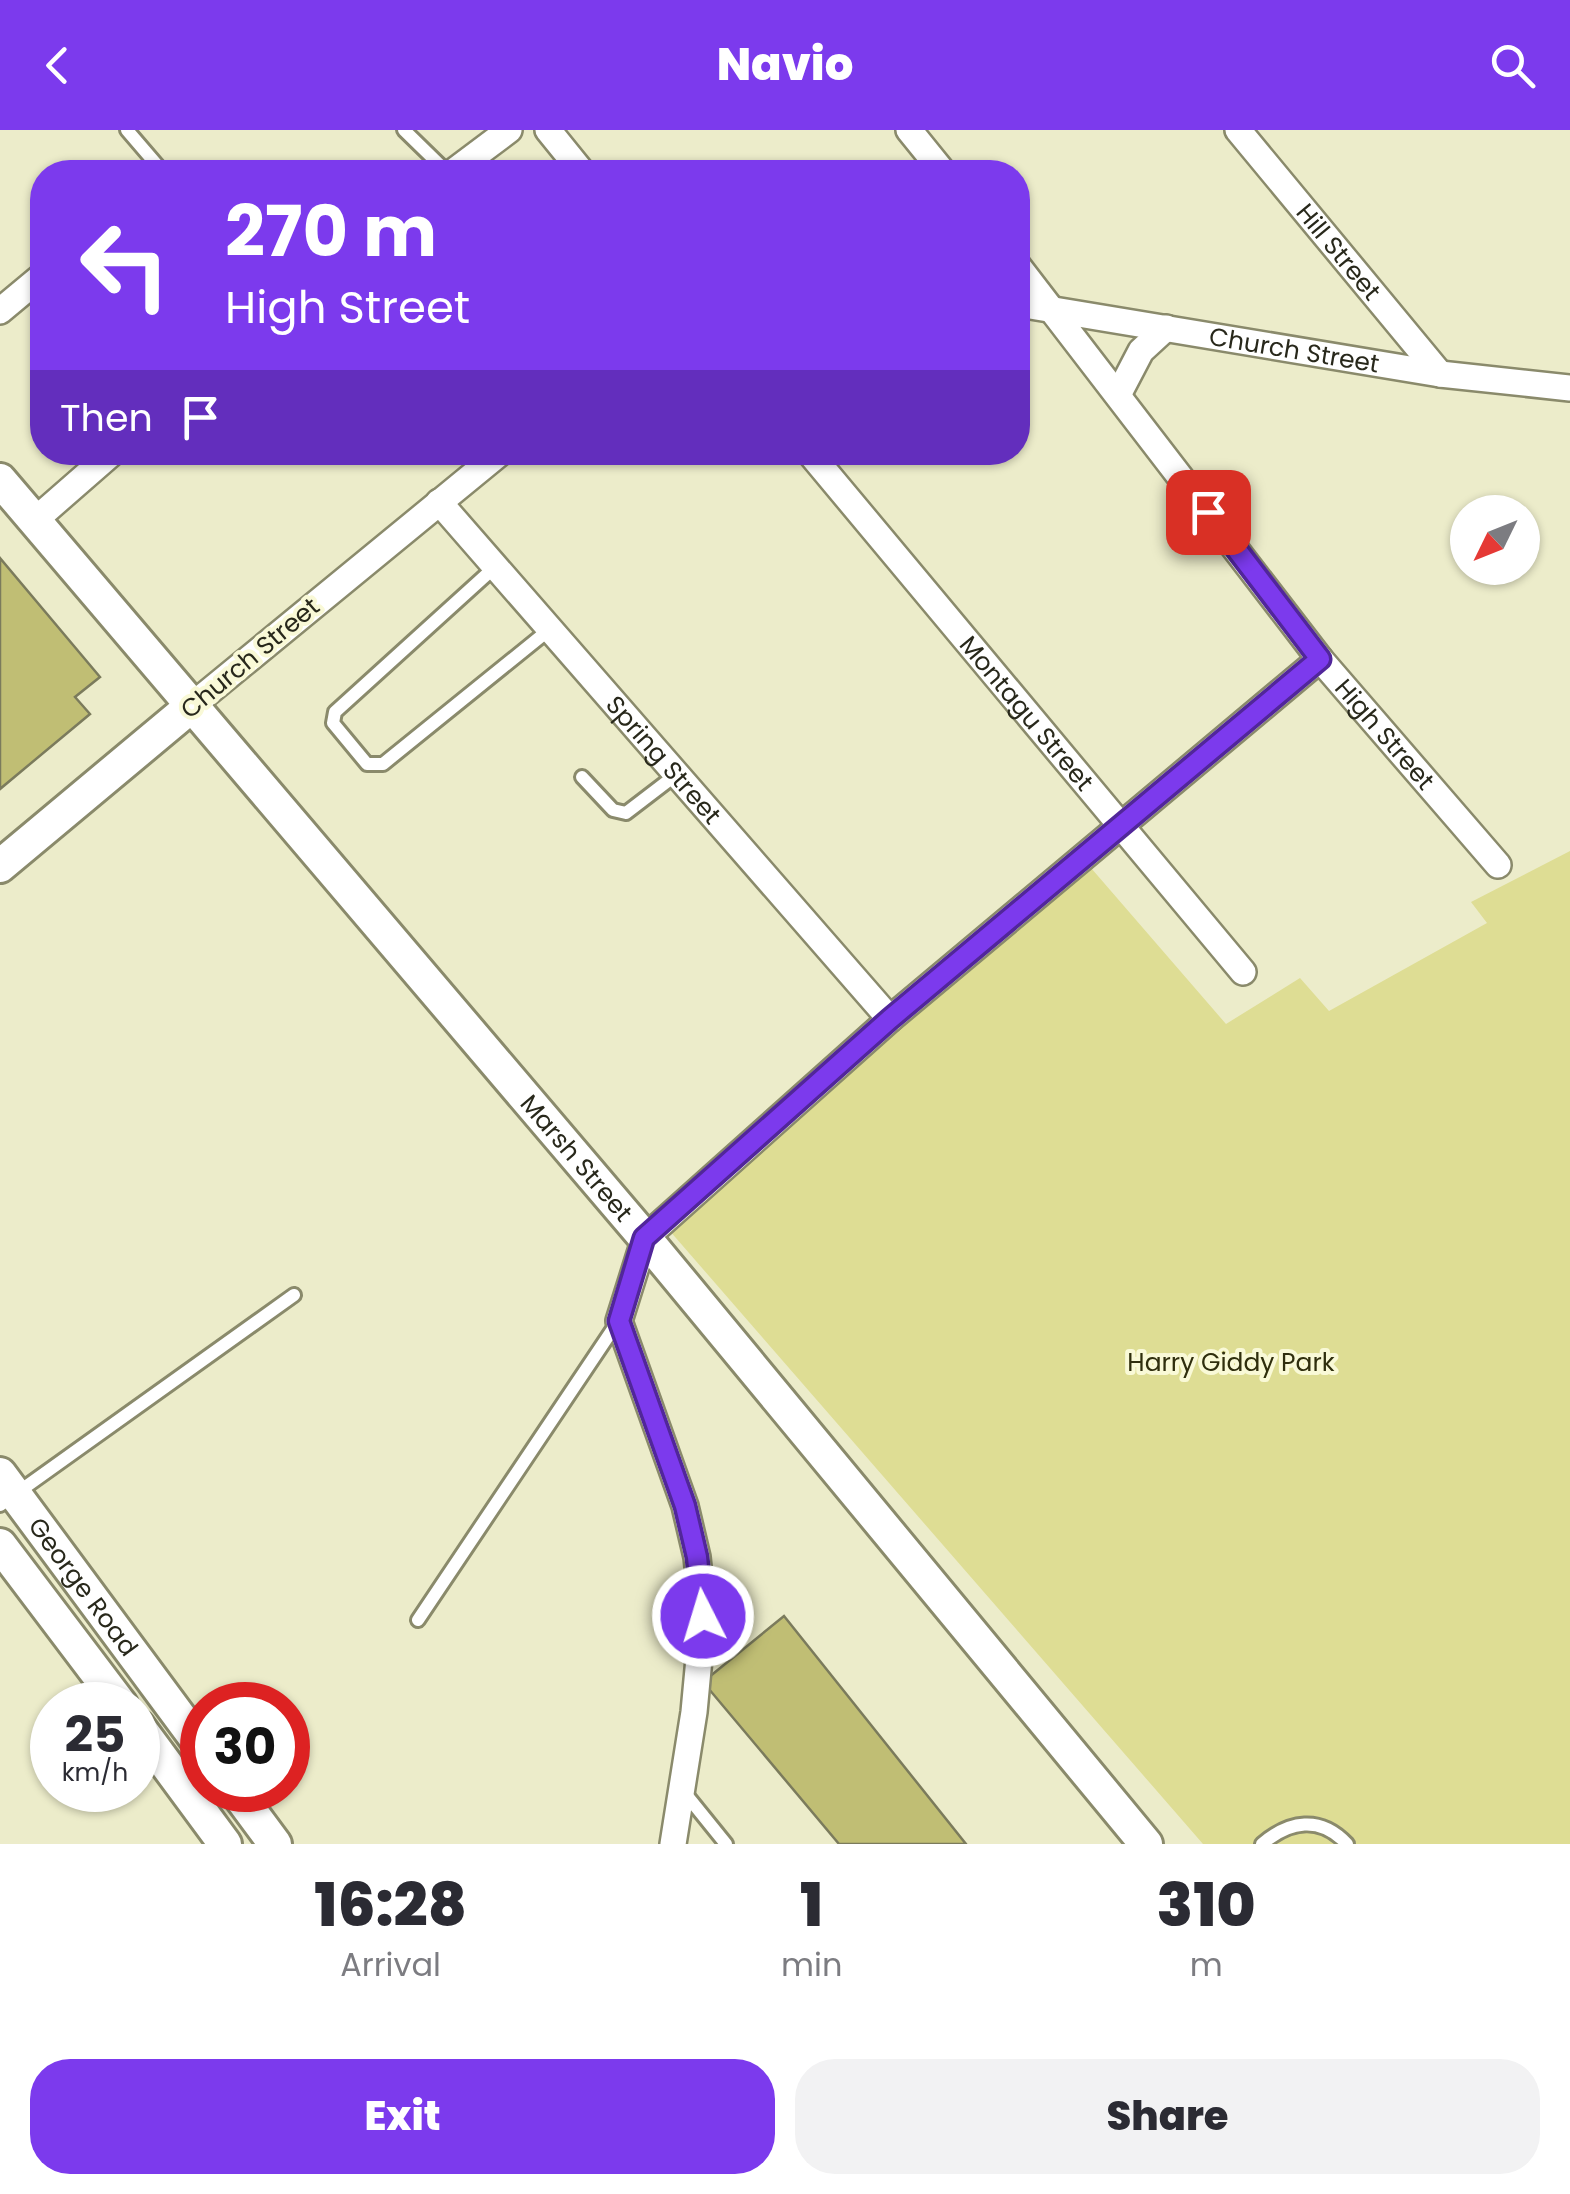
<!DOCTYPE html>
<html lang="en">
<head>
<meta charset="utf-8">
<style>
	body { margin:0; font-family:Poppins,sans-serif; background:#f2f2f3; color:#2b2b33; height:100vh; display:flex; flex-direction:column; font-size:38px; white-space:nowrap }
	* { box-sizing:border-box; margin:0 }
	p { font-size:32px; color:#7c7c81 }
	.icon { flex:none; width:55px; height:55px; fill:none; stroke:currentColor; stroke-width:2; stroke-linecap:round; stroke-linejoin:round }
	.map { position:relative; height:1714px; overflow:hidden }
	.sheet { display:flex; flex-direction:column; background:#fff; flex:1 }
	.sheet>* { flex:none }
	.hud { position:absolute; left:30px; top:30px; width:1000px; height:305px; border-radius:40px; box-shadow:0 2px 8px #0004; background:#7c3aed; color:#fff; overflow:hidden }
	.needle { width:65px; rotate:227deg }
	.tools { position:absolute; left:1450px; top:365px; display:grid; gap:20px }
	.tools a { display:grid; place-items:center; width:90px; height:90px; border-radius:50%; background:#fff; box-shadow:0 2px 8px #0004; font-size:50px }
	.speed { position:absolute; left:30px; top:1552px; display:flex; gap:20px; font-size:50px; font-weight:700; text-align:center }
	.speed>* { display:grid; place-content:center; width:130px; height:130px; border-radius:50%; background:#fff; box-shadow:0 2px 8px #0004; line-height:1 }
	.speed small { font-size:25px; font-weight:400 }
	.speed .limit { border:15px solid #d22; background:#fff; color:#111 }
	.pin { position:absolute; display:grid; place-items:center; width:85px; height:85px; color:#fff; margin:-42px; border-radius:20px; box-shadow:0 5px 15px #0006 }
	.me { position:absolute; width:110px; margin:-55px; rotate:355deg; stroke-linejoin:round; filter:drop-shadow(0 0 8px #0008) }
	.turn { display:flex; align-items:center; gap:35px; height:210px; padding:0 30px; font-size:45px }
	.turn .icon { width:130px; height:130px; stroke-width:2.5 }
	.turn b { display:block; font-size:70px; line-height:85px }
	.then { display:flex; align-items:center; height:95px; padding:0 30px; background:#0003; gap:20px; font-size:38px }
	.eta { display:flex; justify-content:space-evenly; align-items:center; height:170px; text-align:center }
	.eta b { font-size:60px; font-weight:800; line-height:70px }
	.primary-button { display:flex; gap:20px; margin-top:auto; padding:20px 30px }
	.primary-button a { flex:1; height:115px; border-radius:40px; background:#7c3aed; color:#fff; font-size:40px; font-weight:800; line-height:115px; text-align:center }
	.primary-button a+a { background:#f2f2f3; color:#2b2b33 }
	header { display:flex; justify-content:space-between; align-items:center; height:130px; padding:0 30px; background:#7c3aed; color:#fff; font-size:45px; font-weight:800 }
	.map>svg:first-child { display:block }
	.green { fill:#dedd94 }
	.building { fill:#c0be74; stroke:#7b7b5c; stroke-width:2.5 }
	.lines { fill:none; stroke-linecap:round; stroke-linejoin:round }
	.service-casing { stroke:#8a8a6b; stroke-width:18 }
	.minor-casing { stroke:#8a8a6b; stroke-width:30 }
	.tertiary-casing { stroke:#8a8a6b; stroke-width:38 }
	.service { stroke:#fff; stroke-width:12 }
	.minor { stroke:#fff; stroke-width:25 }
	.tertiary { stroke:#fff; stroke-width:32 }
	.route-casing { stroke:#51269a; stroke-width:25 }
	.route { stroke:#7c3aed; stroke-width:18 }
	.labels { text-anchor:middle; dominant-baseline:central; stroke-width:8; stroke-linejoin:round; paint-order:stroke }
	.street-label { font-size:25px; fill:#28281b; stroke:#f9f9d7 }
	.park-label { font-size:25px; fill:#2f2e0d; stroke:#f9f9d7 }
</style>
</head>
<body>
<header><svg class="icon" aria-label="back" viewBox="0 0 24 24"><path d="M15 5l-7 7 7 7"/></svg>Navio<svg class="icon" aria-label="search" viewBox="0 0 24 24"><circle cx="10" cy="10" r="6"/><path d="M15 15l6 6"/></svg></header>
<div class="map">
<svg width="1570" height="1714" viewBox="0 0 1570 1714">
	<rect width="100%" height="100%" fill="#ececca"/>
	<!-- green -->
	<path class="green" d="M1570 721V1714H1203L669 1100 1085 731 1226 894 1300 848 1329 881 1487 793 1471 772Z"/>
	<!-- building -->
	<g class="building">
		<path d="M0 428 100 547 75 567 90 584 0 659Z"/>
		<path d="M784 1486 966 1714H839L703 1552Z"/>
	</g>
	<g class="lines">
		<!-- service casing -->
		<g class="service-casing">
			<g id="service">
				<path d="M127 0 163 42"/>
				<path d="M404 0 447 42"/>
				<path d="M496 436 335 582 333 593 367 634H383L550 499"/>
				<path d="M582 647 613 680 626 683 677 644"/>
				<path d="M0 1375 294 1165"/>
				<path d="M418 1490 617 1193"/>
				<path d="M684 1662 726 1714"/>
				<path d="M1262 1714C1289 1691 1320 1685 1347 1714"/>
			</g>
		</g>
		<!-- minor casing -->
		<g class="minor-casing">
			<g id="minor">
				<path d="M548 0 582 42"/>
				<path d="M909 0 943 42"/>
				<path id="s1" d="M1238 0 1440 244"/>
				<path d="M453 42 509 0"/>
				<path id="s2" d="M1018 136 1320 529 1498 735"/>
				<path id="s3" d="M1018 174 1440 244 1570 258"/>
				<path d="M0 181 42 146"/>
				<path d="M1118 265 1141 221 1166 198"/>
				<path id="s4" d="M809 322 1243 842"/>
				<path id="s5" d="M439 372 890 889"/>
				<path d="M34 391 113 322"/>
				<path d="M194 574 501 322"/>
				<path d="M673 1714 694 1582 703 1486 697 1427 685 1376 619 1191 645 1108 890 889 1320 529"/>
			</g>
		</g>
		<!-- tertiary casing -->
		<g class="tertiary-casing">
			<g id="tertiary">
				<path id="s6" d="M0 350 645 1108 1146 1714"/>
				<path d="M0 736 194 574"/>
				<path id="s7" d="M0 1344 202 1617"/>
				<path d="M0 1415 121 1575"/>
				<path d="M138 1596 225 1714"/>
				<path d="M235 1660 275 1714"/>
			</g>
		</g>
		<!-- service -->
		<use href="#service" class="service"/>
		<!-- minor -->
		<use href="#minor" class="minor"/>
		<!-- tertiary -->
		<use href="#tertiary" class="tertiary"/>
	</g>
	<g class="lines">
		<!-- route casing -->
		<g class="route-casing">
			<path id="route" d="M703 1486 697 1427 685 1376 619 1191 644 1108 890 889 1320 529 1208 382"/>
		</g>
		<!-- route -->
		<use href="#route" class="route"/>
	</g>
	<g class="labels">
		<!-- street labels -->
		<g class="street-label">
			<text stroke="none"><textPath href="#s1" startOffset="158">Hill Street</textPath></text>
			<text stroke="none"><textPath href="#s3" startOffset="280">Church Street</textPath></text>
			<text transform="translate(250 528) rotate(-40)">Church Street</text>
			<text stroke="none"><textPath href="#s4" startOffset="340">Montagu Street</textPath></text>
			<text stroke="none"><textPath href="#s2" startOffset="595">High Street</textPath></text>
			<text stroke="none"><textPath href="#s5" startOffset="342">Spring Street</textPath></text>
			<text stroke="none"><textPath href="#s6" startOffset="890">Marsh Street</textPath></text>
			<text stroke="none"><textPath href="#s7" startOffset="140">George Road</textPath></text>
		</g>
		<!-- park labels -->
		<g class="park-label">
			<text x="1231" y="1232">Harry Giddy Park</text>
		</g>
	</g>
</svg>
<div class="tools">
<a><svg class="needle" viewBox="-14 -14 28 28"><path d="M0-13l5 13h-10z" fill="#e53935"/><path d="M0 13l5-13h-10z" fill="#7c7c81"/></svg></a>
</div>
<div class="speed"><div>25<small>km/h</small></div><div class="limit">30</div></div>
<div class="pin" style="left:1208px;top:382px;background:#d93025"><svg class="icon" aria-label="arrive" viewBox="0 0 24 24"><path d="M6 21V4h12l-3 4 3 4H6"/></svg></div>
<svg class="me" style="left:703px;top:1486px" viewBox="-20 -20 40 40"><circle r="17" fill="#7c3aed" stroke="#fff" stroke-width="3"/><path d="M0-11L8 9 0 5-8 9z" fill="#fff"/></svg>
<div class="hud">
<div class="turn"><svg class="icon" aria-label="left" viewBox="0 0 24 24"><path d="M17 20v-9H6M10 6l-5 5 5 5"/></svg><div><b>270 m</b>High Street</div></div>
<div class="then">Then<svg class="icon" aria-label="arrive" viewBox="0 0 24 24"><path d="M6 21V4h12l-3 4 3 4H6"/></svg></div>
</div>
</div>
<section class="sheet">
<div class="eta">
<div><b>16:28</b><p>Arrival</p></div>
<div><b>1</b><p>min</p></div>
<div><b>310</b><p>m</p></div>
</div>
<div class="primary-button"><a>Exit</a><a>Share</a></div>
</section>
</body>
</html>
